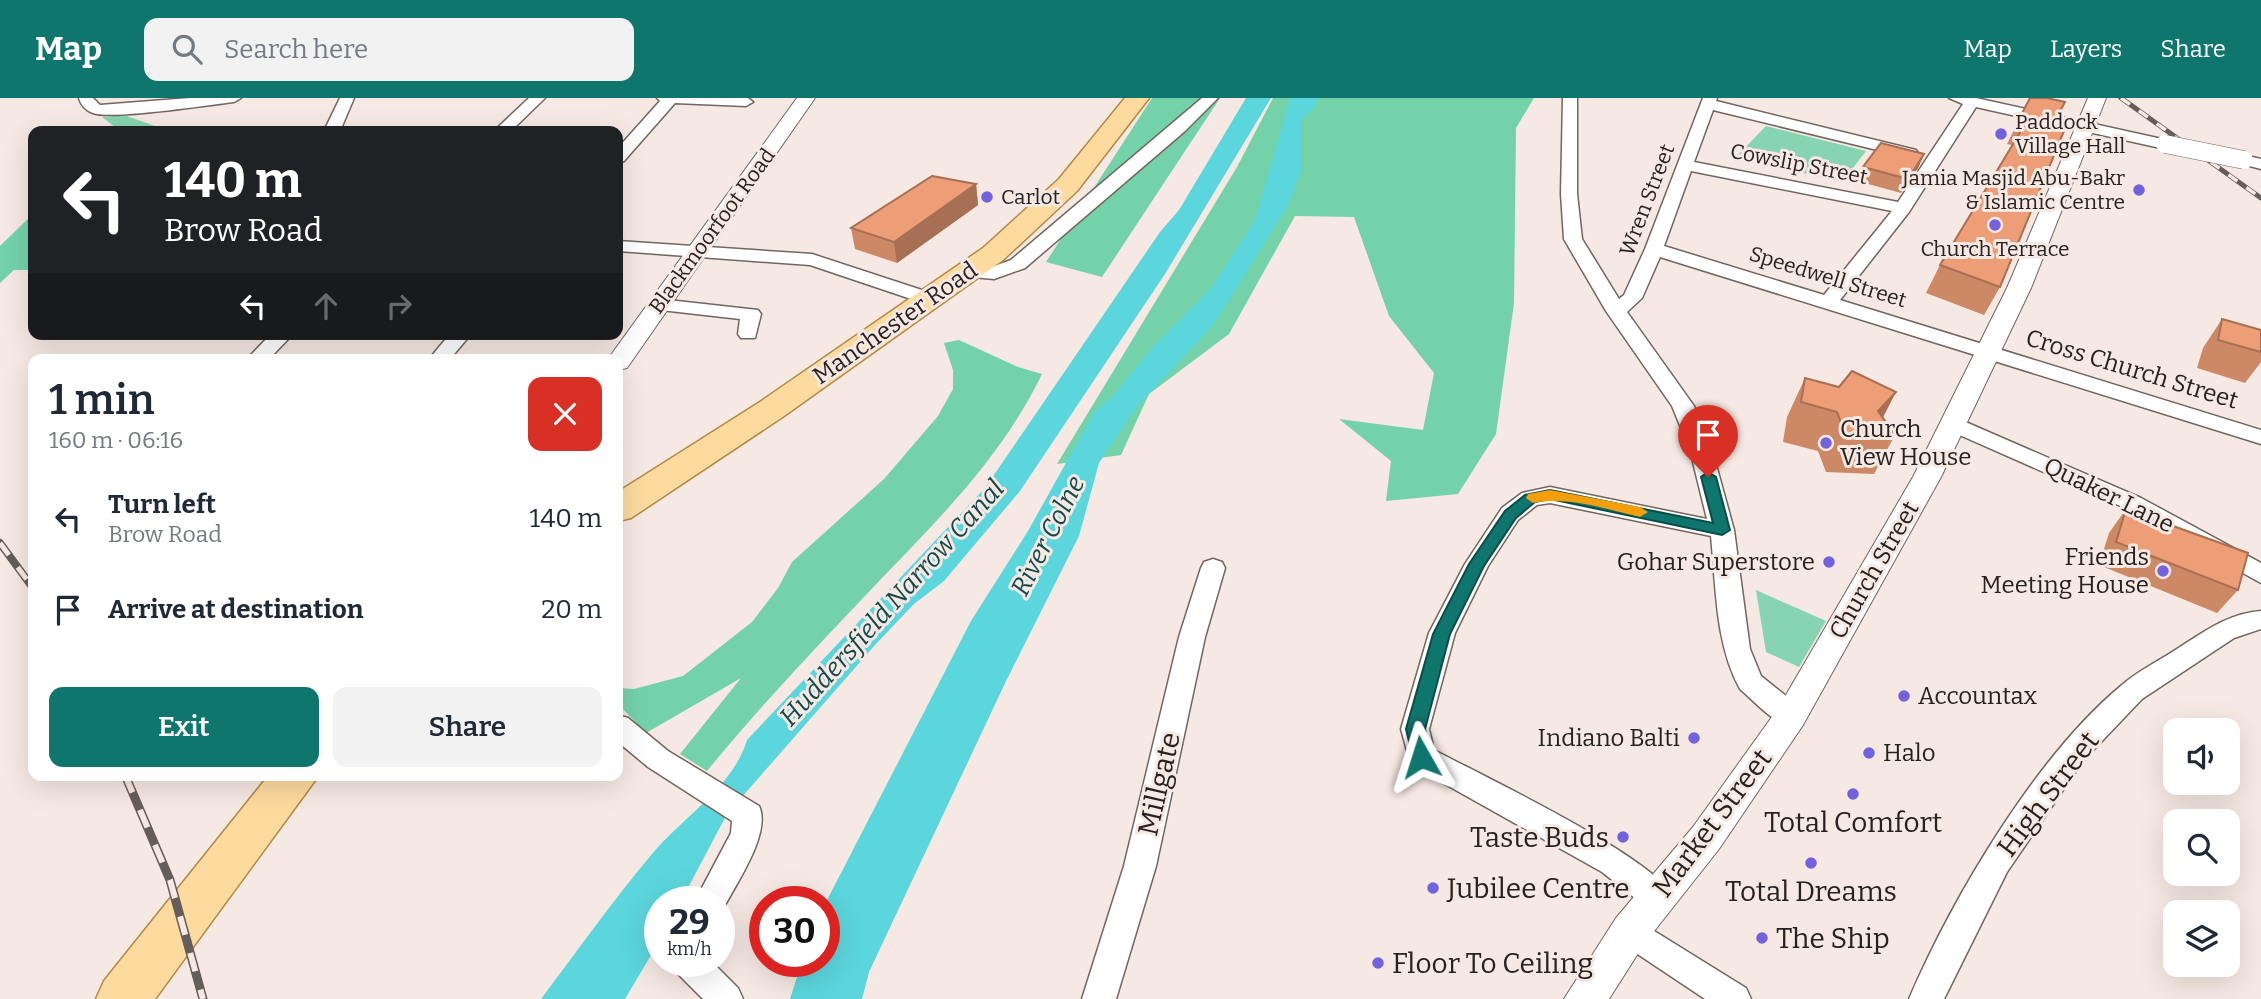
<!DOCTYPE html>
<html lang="en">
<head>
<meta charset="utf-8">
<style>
	body { margin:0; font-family:Bitter,serif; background:#f2f2f3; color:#1f2937; height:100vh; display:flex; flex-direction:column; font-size:26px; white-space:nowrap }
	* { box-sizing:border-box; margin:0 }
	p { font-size:23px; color:#747a83 }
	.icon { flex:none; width:38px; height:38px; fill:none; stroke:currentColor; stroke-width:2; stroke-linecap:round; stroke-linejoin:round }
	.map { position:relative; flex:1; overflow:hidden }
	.drawer { position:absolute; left:28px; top:256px; width:595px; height:427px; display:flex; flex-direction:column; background:#fff; border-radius:14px; box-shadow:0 7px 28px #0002 }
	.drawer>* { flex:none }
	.banner { position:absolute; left:28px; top:28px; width:595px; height:214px; border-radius:14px; box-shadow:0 7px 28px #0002; background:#202124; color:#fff; overflow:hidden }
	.buttons { position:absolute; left:2163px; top:620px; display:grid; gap:14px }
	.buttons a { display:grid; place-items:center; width:77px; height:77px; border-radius:14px; background:#fff; box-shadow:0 7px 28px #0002; font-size:35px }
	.speed { position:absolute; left:644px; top:788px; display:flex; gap:14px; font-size:35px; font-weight:700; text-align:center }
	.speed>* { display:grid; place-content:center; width:91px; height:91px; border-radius:50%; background:#fff; box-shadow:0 7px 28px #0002; line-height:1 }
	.speed small { font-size:18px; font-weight:400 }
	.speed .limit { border:10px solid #d22; background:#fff; color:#111 }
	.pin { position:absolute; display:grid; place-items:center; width:60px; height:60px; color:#fff; margin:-72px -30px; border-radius:50% 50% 50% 0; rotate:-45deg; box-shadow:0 0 7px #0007 }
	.pin .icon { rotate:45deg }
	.me { position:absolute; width:77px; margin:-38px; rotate:354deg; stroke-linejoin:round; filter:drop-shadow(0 0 5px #0008) }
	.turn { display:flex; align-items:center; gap:24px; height:147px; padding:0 21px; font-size:32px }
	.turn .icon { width:91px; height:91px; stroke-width:2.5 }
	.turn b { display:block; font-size:49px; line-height:60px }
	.lanes { display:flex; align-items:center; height:66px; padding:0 21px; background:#0003; justify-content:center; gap:35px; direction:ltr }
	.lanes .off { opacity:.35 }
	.round { display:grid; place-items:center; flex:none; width:74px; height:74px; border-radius:14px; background:#f2f2f3 }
	.headline { display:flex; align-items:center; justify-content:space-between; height:119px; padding:0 21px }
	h1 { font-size:42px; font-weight:600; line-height:52px }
	.cta { display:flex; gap:14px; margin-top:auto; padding:14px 21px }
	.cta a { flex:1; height:80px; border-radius:14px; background:#0f766e; color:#fff; font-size:28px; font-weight:600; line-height:80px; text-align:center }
	.cta a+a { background:#f2f2f3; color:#1f2937 }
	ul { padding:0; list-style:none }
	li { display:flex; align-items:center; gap:21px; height:91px; padding:0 21px }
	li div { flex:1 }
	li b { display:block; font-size:26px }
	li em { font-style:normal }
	header { display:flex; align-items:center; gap:42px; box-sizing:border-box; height:98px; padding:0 35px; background:#0f766e; color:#fff }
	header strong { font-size:33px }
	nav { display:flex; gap:38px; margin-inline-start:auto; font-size:24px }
	.search { width:490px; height:63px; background:#f2f2f3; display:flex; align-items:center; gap:18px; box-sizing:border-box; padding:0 24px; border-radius:14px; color:#747a83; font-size:26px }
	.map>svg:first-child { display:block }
	.green { fill:#86d4b0 }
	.forest { fill:#74d2a9 }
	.water { fill:#5bd6dc }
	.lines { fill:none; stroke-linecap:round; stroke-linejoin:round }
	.minor-casing { stroke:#716660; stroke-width:3 }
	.tertiary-casing { stroke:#716660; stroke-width:2 }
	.primary-casing { stroke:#b18a48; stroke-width:3 }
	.minor { fill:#fff; fill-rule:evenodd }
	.tertiary { fill:#fff; fill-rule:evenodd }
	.primary { fill:#fdda9e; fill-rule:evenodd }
	.rail-far2-casing { stroke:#655d5a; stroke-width:5 }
	.rail-far1-casing { stroke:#655d5a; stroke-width:8 }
	.rail-casing { stroke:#655d5a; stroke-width:9 }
	.rail-far2 { stroke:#f6e8e2; stroke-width:3.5; stroke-dasharray:11; stroke-linecap:butt }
	.rail-far1 { stroke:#f6e8e2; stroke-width:5; stroke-dasharray:15; stroke-linecap:butt }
	.rail { stroke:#f6e8e2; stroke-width:6; stroke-dasharray:19; stroke-linecap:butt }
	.minor-bridge-casing { stroke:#716660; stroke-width:19; stroke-linecap:butt }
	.minor-bridge { stroke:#fff; stroke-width:18 }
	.wall { fill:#cd8866 }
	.shaded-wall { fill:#a76f53 }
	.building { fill:#ee9e77; stroke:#a76f53; stroke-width:2 }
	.route { fill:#0f766e; stroke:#0a4d48; stroke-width:2 }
	.slow { fill:#f59e0b }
	.poi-dot { fill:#7362dd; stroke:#f6e8e2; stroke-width:2.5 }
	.labels { text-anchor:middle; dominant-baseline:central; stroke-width:6; stroke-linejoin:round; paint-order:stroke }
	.far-poi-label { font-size:21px; fill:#272220; stroke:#f6e8e2; text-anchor:start }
	.far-street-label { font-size:21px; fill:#272220; stroke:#f6e8e2 }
	.street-label { font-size:24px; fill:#272220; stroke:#f6e8e2 }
	.poi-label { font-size:24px; fill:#272220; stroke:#f6e8e2; text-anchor:start }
	.water-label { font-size:26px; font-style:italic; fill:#11494c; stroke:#f6e8e2 }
	.near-street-label { font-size:28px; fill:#272220; stroke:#f6e8e2 }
	.near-poi-label { font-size:28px; fill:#272220; stroke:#f6e8e2; text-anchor:start }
</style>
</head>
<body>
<header>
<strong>Map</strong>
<div class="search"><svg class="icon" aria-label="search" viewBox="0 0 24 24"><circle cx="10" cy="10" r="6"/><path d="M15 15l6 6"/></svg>Search here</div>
<nav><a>Map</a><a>Layers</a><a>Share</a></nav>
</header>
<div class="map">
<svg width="2261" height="901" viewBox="0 0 2261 901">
	<rect width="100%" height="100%" fill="#f6e8e2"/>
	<!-- green -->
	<g class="green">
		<path d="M124 17 169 33H120L102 19Z"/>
		<path d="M1766 28 1866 53 1843 83 1734 61Z"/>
		<path d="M1756 492 1826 523 1799 569 1766 554Z"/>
	</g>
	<!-- forest -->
	<g class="forest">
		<path d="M1152 0H1220L1102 179 1046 164Z"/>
		<path d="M1273 0H1534L1516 30 1514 205 1496 336 1458 396 1386 403 1391 363 1339 321 1423 332 1434 275 1389 218 1354 119 1295 118 1229 236 1149 296 1121 357 1057 366 1237 69Z"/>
		<path d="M33 116V172H14L0 185V148Z"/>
		<path d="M959 242 1018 269 1042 276C1003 356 944 416 882 480 822 543 762 606 707 673L680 656 741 580 646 635 618 606V590L634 591 683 578 752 524 778 490 792 464 884 381 938 318 953 291V272L944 245Z"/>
	</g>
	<!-- water -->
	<g class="water">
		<path d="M1246 0H1271L1165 176 1020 393 944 483 914 506 875 547 727 716 681 803H660V842L625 901H541C578 852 613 802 652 756 683 719 733 689 747 642L985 390 1160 134 1179 112Z"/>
		<path d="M1290 0H1318L1315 9 1301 22V74L1289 106 1214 226 1137 309 1099 365 1079 438 1007 581 869 874 862 901H790L802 863H824V808L971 523 1028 433 1095 313 1113 298 1153 249 1211 190 1255 122Z"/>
	</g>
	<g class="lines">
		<!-- minor casing -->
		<g class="minor-casing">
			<g id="minor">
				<path d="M79 0H93L100 7 190 0H241L234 4C209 7 110 22 93 15 85 12 81 7 79 0Z"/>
				<path d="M340 0H354L340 33H324Z"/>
				<path d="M529 0H545L511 33H494Z"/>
				<path d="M657 0H748L753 4 746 8 675 5 624 63 618 65V50L660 3Z"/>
				<path d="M1202 0H1218L1185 33 1025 170 994 181 962 178 960 174 962 170 992 169 1011 162Z"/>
				<path d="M1563 0H1577V96L1582 141 1619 201 1624 197 1645 151 1703 0H1717L1716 3 1916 52 1918 55 1910 60 1713 12 1694 64 1898 104 1963 6 1949 0H1976L2171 43 2173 46 2165 51 1976 9 1909 114 1840 202 2261 332V346L1660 159 1642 200 1627 214 1694 308 1712 352 1734 432 1750 551 1761 578 1801 610 1805 618 1801 626C1778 633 1757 605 1740 591 1715 546 1716 488 1711 438L1550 405 1537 407 1518 422 1488 468 1455 535 1429 631 1434 652C1481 677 1654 759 1673 799L1668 809 1657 813 1646 809 1602 774 1411 667 1401 631 1429 535 1465 466 1502 410 1522 395 1550 389 1707 421 1690 352 1672 308 1606 213 1564 141 1561 96ZM1691 73 1892 113 1824 197 1664 148Z"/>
				<path d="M2244 57 2261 61V71L2238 65 2236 62Z"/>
				<path d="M618 143 812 156 937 197 940 201 937 205H923L810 167 618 153Z"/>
				<path d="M659 201 758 212 761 216 755 240H741L738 236 740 221 652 211 649 207 652 203Z"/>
				<path d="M271 236H293L269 261H247Z"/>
				<path d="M450 236H471L450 261H429Z"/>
				<path d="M1954 319 2141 400 2261 465V485L2125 410 1946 331 1943 326Z"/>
				<path d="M1213 461 1222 464 1225 470 1205 539 1156 768 1116 901H1082L1124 768 1179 539 1201 470 1204 464Z"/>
				<path d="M2261 513V531L2234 540 2142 601 2083 663 2007 774 1944 901H1909C1953 799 2036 658 2122 587 2139 572 2161 562 2180 549 2205 533 2230 515 2261 513Z"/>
				<path d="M618 617 628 620 668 653 759 708C772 735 735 787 722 813L719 814V803H695L731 735 732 723 648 669 618 644Z"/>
				<path d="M1630 818 1746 890 1751 901H1705L1618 843 1614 833 1618 823Z"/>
				<path d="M671 863H711L738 890 743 901H703L676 874Z"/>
			</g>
		</g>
		<!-- tertiary casing -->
		<g class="tertiary-casing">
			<g id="tertiary">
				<path d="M797 0H815L627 270 618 272V261H608Z"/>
				<path d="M2088 0H2106L2031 190 1941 379 1803 627 1719 751 1644 846 1609 901H1564L1616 820 1693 729 1779 609 1913 379 2007 190Z"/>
			</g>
		</g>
		<!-- primary casing -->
		<g class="primary-casing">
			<g id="primary">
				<path d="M1125 0H1149L1077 93 1003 162 784 318 631 420 618 423V394L760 304 983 150 1059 81Z"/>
				<path d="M269 677H319L155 901H96L104 883Z"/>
			</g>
		</g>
		<!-- minor -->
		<use href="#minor" class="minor"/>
		<!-- tertiary -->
		<use href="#tertiary" class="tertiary"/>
		<!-- primary -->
		<use href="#primary" class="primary"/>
		<!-- rail-far2 casing -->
		<g class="rail-far2-casing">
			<path id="rail-far2" d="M2121 0 2261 100"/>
		</g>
		<!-- rail-far1 casing -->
		<g class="rail-far1-casing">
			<path id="rail-far1" d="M0 445 33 490"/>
		</g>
		<!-- rail casing -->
		<g class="rail-casing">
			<path id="rail" d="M125 677 170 782 203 901"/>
		</g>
		<!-- rail-far2 -->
		<use href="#rail-far2" class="rail-far2"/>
		<!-- rail-far1 -->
		<use href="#rail-far1" class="rail-far1"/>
		<!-- rail -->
		<use href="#rail" class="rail"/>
		<!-- minor-bridge casing -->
		<g class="minor-bridge-casing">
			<path id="minor-bridge" d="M2165 46 2244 62"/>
		</g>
		<!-- minor-bridge -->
		<use href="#minor-bridge" class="minor-bridge"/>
	</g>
	<!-- wall -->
	<g class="wall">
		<path d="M2030 0 2052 30 2000 189 1984 217 1926 195 1940 167 2012 47 2007 46Z"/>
		<path d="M1924 56 1918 70 1901 95 1857 83 1863 69Z"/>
		<path d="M976 86 978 107 897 165 855 151 851 130Z"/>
		<path d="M2222 221 2261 232V264L2245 285 2197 270 2203 250Z"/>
		<path d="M1805 280 1839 289 1883 319 1895 337 1874 376 1826 374 1818 353 1783 344 1787 319Z"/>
		<path d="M2126 411 2238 492 2217 515 2099 467 2109 435Z"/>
	</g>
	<!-- shaded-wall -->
	<g class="shaded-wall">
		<path d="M1924 56 1918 70 1901 95 1908 81Z"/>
		<path d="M976 86 978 107 897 165 894 144Z"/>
		<path d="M1896 294 1876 333 1878 313Z"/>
	</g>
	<!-- building -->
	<g class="building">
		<path d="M2030 0H2047L2065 4 2051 30 2064 33 2000 189 1940 167 2027 23 2019 21Z"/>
		<path d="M1881 45 1924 56 1908 81 1863 69Z"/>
		<path d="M932 78 976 86 894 144 851 130Z"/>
		<path d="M2222 221 2261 232V254L2218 242Z"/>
		<path d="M1852 273 1896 294 1878 313 1895 337 1845 335 1837 314 1801 304 1805 280 1839 289Z"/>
		<path d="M2126 411 2248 455 2238 492 2116 444Z"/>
	</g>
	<!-- route -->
	<path class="route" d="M1708 374 1716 379 1730 432 1722 437 1550 401 1535 404 1516 420 1484 468 1450 536 1425 631 1430 659 1428 664H1414L1406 631 1433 536 1469 466 1505 413 1525 397 1550 392 1713 425 1701 379Z"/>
	<!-- slow -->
	<path class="slow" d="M1550 392 1640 409 1648 414 1640 419C1605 411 1569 398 1533 405L1526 400 1528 396Z"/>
	<!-- markers -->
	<g class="poi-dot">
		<circle cx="2001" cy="36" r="7"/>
		<circle cx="2139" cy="92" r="7"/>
		<circle cx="987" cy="99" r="7"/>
		<circle cx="1995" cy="127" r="7"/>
		<circle cx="1826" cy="345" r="7"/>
		<circle cx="1829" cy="464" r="7"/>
		<circle cx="2163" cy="473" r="7"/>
		<circle cx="1904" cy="598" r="7"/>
		<circle cx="1694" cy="640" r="7"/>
		<circle cx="1869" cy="655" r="7"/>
		<circle cx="1853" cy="696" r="7"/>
		<circle cx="1623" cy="739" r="7"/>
		<circle cx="1811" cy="765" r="7"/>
		<circle cx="1433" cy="790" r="7"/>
		<circle cx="1762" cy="840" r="7"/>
		<circle cx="1378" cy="865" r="7"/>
	</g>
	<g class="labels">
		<!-- far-poi labels -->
		<g class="far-poi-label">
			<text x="2015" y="24">Paddock<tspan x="2015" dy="24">Village Hall</tspan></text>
			<text x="2125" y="80" text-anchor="end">Jamia Masjid Abu-Bakr<tspan x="2125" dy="24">&amp; Islamic Centre</tspan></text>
			<text x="1001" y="99">Carlot</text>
			<text x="1995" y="151" text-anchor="middle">Church Terrace</text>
		</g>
		<!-- far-street labels -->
		<g class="far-street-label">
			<text transform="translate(1799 66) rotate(11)">Cowslip Street</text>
			<text transform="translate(1647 102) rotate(-69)">Wren Street</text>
			<text transform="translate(712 133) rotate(-54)">Blackmoorfoot Road</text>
			<text transform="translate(1828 179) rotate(17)">Speedwell Street</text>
		</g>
		<!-- street labels -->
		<g class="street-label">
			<text transform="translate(895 225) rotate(-35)">Manchester Road</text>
			<text transform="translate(2132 271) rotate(17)">Cross Church Street</text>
			<text transform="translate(2109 397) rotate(26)">Quaker Lane</text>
			<text transform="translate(1874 472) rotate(-60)">Church Street</text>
		</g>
		<!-- poi labels -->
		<g class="poi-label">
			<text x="1840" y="331">Church<tspan x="1840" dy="28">View House</tspan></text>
			<text x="2149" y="459" text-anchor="end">Friends<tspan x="2149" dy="28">Meeting House</tspan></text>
			<text x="1815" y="464" text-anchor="end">Gohar Superstore</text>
			<text x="1918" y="598">Accountax</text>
			<text x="1680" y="640" text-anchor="end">Indiano Balti</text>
			<text x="1883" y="655">Halo</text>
		</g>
		<!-- water labels -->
		<g class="water-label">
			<text transform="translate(1048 438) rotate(-63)">River Colne</text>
			<text transform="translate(892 505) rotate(-48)">Huddersfield Narrow Canal</text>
		</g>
		<!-- near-street labels -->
		<g class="near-street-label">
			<text transform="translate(1159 686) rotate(-77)">Millgate</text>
			<text transform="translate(2048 696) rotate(-53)">High Street</text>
			<text transform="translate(1712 725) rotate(-53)">Market Street</text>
		</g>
		<!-- near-poi labels -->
		<g class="near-poi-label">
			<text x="1853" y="724" text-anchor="middle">Total Comfort</text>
			<text x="1609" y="739" text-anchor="end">Taste Buds</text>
			<text x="1447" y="790">Jubilee Centre</text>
			<text x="1811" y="793" text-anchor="middle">Total Dreams</text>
			<text x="1776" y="840">The Ship</text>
			<text x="1392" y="865">Floor To Ceiling</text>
		</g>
	</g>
</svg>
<div class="buttons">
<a><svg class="icon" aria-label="sound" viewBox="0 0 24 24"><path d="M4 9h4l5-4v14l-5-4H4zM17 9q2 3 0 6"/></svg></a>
<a><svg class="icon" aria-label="search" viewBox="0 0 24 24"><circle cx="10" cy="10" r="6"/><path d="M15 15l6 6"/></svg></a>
<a><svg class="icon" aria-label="layers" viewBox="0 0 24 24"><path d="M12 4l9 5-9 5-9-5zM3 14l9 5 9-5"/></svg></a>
</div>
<div class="speed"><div>29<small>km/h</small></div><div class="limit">30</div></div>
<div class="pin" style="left:1708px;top:379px;background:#d93025"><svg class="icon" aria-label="arrive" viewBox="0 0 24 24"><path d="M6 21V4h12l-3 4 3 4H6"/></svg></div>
<svg class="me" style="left:1421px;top:659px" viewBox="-20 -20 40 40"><path d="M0-17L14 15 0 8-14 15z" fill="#0f766e" stroke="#fff" stroke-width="4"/></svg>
<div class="banner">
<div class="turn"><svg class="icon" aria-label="left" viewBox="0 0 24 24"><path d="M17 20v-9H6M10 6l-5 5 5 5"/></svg><div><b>140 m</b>Brow Road</div></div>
<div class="lanes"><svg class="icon" aria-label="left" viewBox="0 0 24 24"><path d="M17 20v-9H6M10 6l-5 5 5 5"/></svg><svg class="icon off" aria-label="ahead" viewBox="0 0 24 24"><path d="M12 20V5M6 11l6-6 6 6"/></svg><svg class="icon off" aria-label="right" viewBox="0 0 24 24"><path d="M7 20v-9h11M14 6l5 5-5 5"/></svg></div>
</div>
<section class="drawer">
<div class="headline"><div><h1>1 min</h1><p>160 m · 06:16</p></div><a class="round" style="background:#d93025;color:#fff"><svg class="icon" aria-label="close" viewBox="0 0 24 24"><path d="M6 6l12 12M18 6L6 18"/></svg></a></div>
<ul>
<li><svg class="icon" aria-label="left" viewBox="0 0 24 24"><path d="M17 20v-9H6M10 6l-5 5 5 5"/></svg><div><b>Turn left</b><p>Brow Road</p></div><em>140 m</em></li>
<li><svg class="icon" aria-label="arrive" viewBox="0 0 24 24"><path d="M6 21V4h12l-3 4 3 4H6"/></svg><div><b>Arrive at destination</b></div><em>20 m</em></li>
</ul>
<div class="cta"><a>Exit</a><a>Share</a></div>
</section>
</div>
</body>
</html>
